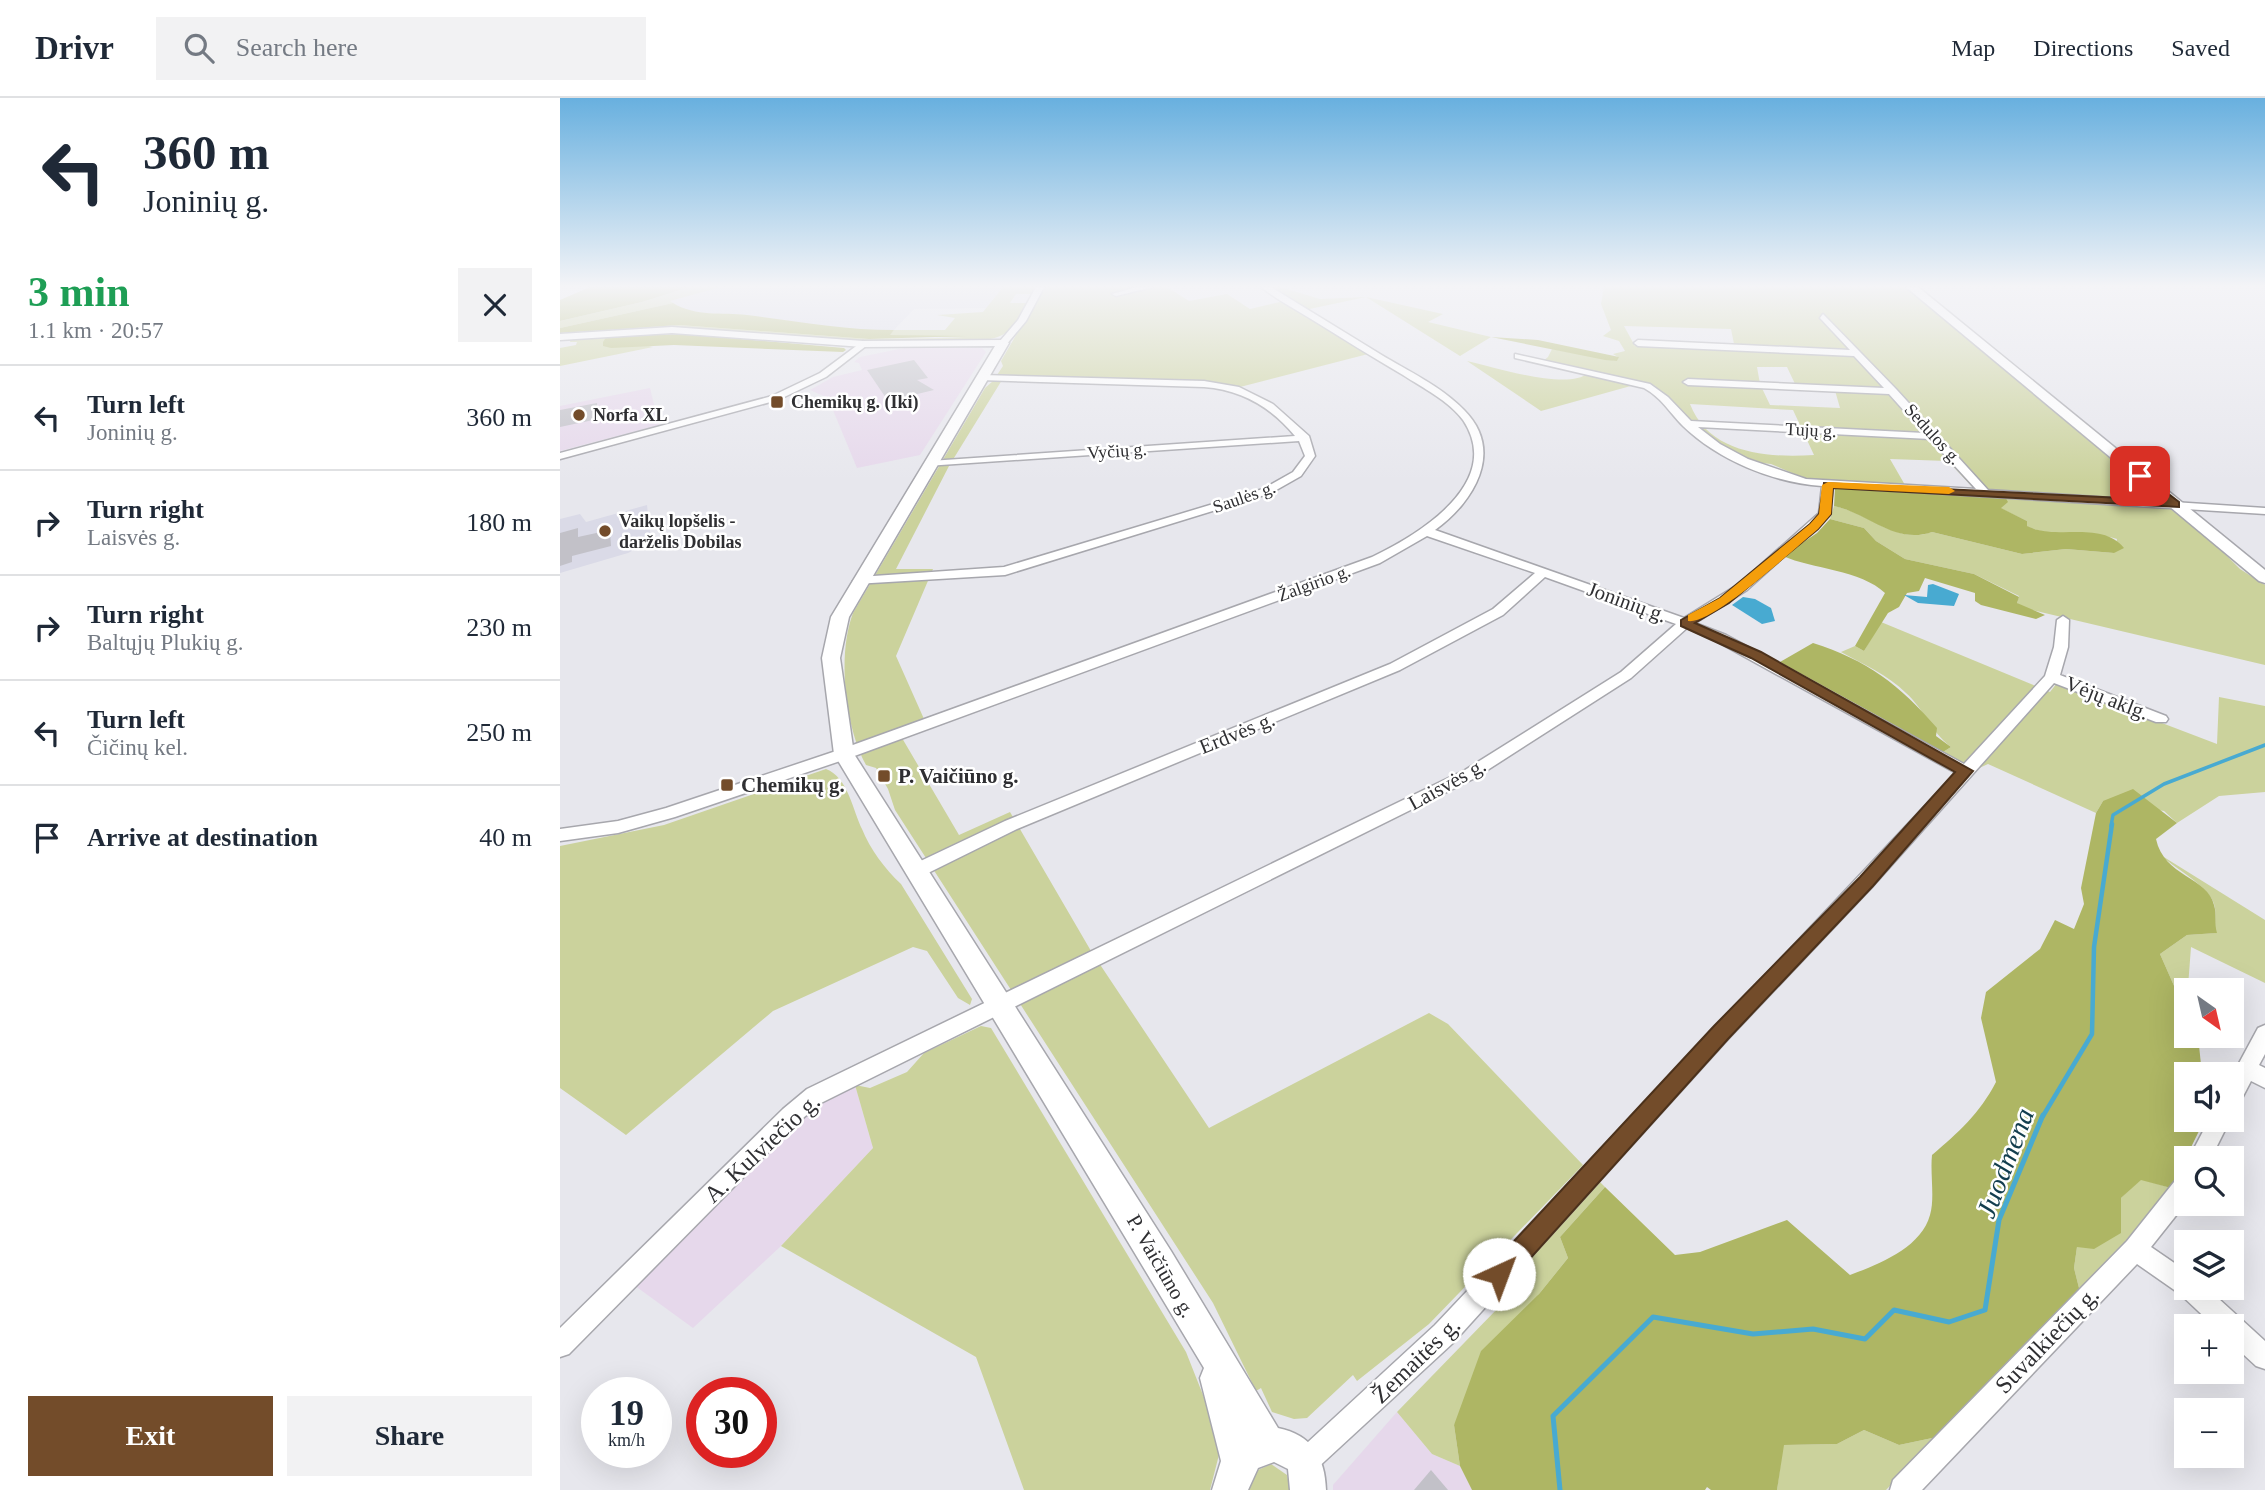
<!DOCTYPE html>
<html lang="en">
<head>
<meta charset="utf-8">
<style>
	body { margin:0; font-family:"Times New Roman",serif; background:#f2f2f3; color:#1f2937; height:100vh; display:flex; flex-direction:column; font-size:26px; white-space:nowrap }
	* { box-sizing:border-box; margin:0 }
	p { font-size:23px; color:#747a83 }
	.icon { flex:none; width:38px; height:38px; fill:none; stroke:currentColor; stroke-width:2; stroke-linecap:round; stroke-linejoin:round }
	.map { position:relative; flex:1; overflow:hidden }
	.panel { display:flex; flex-direction:column; background:#fff; width:560px }
	.panel>* { flex:none }
	.top-card { background:#fff; color:#1f2937; overflow:hidden }
	.needle { width:46px; rotate:146deg }
	.buttons { position:absolute; left:1614px; top:880px; display:grid; gap:14px }
	.buttons a { display:grid; place-items:center; width:70px; height:70px; border-radius:0px; background:#fff; box-shadow:0 7px 28px #0002; font-size:35px }
	.speed { position:absolute; left:21px; top:1279px; display:flex; gap:14px; font-size:35px; font-weight:700; text-align:center }
	.speed>* { display:grid; place-content:center; width:91px; height:91px; border-radius:50%; background:#fff; box-shadow:0 7px 28px #0002; line-height:1 }
	.speed small { font-size:18px; font-weight:400 }
	.speed .limit { border:10px solid #d22; background:#fff; color:#111 }
	.pin { position:absolute; display:grid; place-items:center; width:60px; height:60px; color:#fff; margin:-30px; border-radius:14px; box-shadow:0 4px 10px #0006 }
	.me { position:absolute; width:77px; margin:-38px; rotate:43deg; stroke-linejoin:round; filter:drop-shadow(0 0 5px #0008) }
	.turn { display:flex; align-items:center; gap:24px; height:147px; padding:0 28px; font-size:32px }
	.turn .icon { width:91px; height:91px; stroke-width:2.5 }
	.turn b { display:block; font-size:49px; line-height:60px }
	.round { display:grid; place-items:center; flex:none; width:74px; height:74px; border-radius:0px; background:#f2f2f3 }
	.summary { display:flex; align-items:center; justify-content:space-between; height:119px; padding:0 28px }
	h1 { font-size:42px; font-weight:700; line-height:52px; color:#1e9e55 }
	.cta { display:flex; gap:14px; margin-top:auto; padding:14px 28px }
	.cta a { flex:1; height:80px; border-radius:0px; background:#734c2a; color:#fff; font-size:28px; font-weight:700; line-height:80px; text-align:center }
	.cta a+a { background:#f2f2f3; color:#1f2937 }
	ul { padding:0; list-style:none }
	li { display:flex; align-items:center; gap:21px; height:105px; padding:0 28px; border-top:2px solid #e0e1e3 }
	li div { flex:1 }
	li b { display:block; font-size:26px }
	li em { font-style:normal }
	header { display:flex; align-items:center; gap:42px; box-sizing:border-box; height:98px; padding:0 35px; background:#fff; border-bottom:2px solid #e0e1e3 }
	header strong { font-size:33px }
	nav { display:flex; gap:38px; margin-inline-start:auto; font-size:24px }
	.search { width:490px; height:63px; background:#f2f2f3; display:flex; align-items:center; gap:18px; box-sizing:border-box; padding:0 24px; border-radius:0px; color:#747a83; font-size:26px }
	main { display:flex; flex:1; min-height:0 }
	.map>svg:first-child { display:block }
	.commercial { fill:#e6d8eb }
	.built { fill:#dadae7 }
	.green { fill:#cbd29c; fill-rule:evenodd }
	.forest { fill:#aeb664 }
	.water { fill:#48aad1 }
	.lines { fill:none; stroke-linecap:round; stroke-linejoin:round }
	.stream-far2 { stroke:#48aad1; stroke-width:3.5 }
	.stream-far1 { stroke:#48aad1; stroke-width:4.5 }
	.stream { stroke:#48aad1; stroke-width:5 }
	.building { fill:#c2c1c8 }
	.street-casing { stroke:#a7a7ad; stroke-width:3 }
	.secondary-casing { stroke:#a7a7ad; stroke-width:3 }
	.street { fill:#fff; fill-rule:evenodd }
	.secondary { fill:#fff; fill-rule:evenodd }
	.route { fill:#734c2a; stroke:#4b311b; stroke-width:2 }
	.slow { fill:#f59e0b }
	.poi-dot { fill:#734c2a; stroke:#fff; stroke-width:2.5 }
	.labels { text-anchor:middle; dominant-baseline:central; stroke-width:5; stroke-linejoin:round; paint-order:stroke }
	.far-poi-label { font-size:18px; font-weight:bold; fill:#2f2f32; stroke:#fff; text-anchor:start }
	.far-street-label { font-size:18px; fill:#2f2f32; stroke:#fff }
	.street-label { font-size:21px; fill:#2f2f32; stroke:#fff }
	.poi-label { font-size:21px; font-weight:bold; fill:#2f2f32; stroke:#fff; text-anchor:start }
	.near-street-label { font-size:24px; fill:#2f2f32; stroke:#fff }
	.near-water-label { font-size:28px; font-style:italic; fill:#133e4e; stroke:#fff }
</style>
</head>
<body>
<header>
<strong>Drivr</strong>
<div class="search"><svg class="icon" aria-label="search" viewBox="0 0 24 24"><circle cx="10" cy="10" r="6"/><path d="M15 15l6 6"/></svg>Search here</div>
<nav><a>Map</a><a>Directions</a><a>Saved</a></nav>
</header>
<main>
<section class="panel">
<div class="top-card">
<div class="turn"><svg class="icon" aria-label="left" viewBox="0 0 24 24"><path d="M17 20v-9H6M10 6l-5 5 5 5"/></svg><div><b>360 m</b>Joninių g.</div></div>
</div>
<div class="summary"><div><h1>3 min</h1><p>1.1 km · 20:57</p></div><a class="round"><svg class="icon" aria-label="close" viewBox="0 0 24 24"><path d="M6 6l12 12M18 6L6 18"/></svg></a></div>
<ul>
<li><svg class="icon" aria-label="left" viewBox="0 0 24 24"><path d="M17 20v-9H6M10 6l-5 5 5 5"/></svg><div><b>Turn left</b><p>Joninių g.</p></div><em>360 m</em></li>
<li><svg class="icon" aria-label="right" viewBox="0 0 24 24"><path d="M7 20v-9h11M14 6l5 5-5 5"/></svg><div><b>Turn right</b><p>Laisvės g.</p></div><em>180 m</em></li>
<li><svg class="icon" aria-label="right" viewBox="0 0 24 24"><path d="M7 20v-9h11M14 6l5 5-5 5"/></svg><div><b>Turn right</b><p>Baltųjų Plukių g.</p></div><em>230 m</em></li>
<li><svg class="icon" aria-label="left" viewBox="0 0 24 24"><path d="M17 20v-9H6M10 6l-5 5 5 5"/></svg><div><b>Turn left</b><p>Čičinų kel.</p></div><em>250 m</em></li>
<li><svg class="icon" aria-label="arrive" viewBox="0 0 24 24"><path d="M6 21V4h12l-3 4 3 4H6"/></svg><div><b>Arrive at destination</b></div><em>40 m</em></li>
</ul>
<div class="cta"><a>Exit</a><a>Share</a></div>
</section>
<div class="map">
<svg width="1705" height="1392" viewBox="0 0 1705 1392">
	<rect width="100%" height="100%" fill="#e7e7ed"/>
	<!-- commercial -->
	<g class="commercial">
		<path d="M344 250H422L426 254 360 357 297 370 268 300 250 292 273 279 302 272 299 265 294 264 300 259Z"/>
		<path d="M90 290 99 327 0 353V308Z"/>
		<path d="M295 987 313 1050 221 1148 133 1230 56 1174 248 989Z"/>
		<path d="M837 1314 872 1356 900 1368 912 1392H773V1387Z"/>
	</g>
	<!-- built -->
	<g class="built">
		<path d="M161 189H443L426 210 354 211 334 232H293L184 217 127 214 109 203Z"/>
		<path d="M87 407 91 443 68 455 0 475V421L20 416 26 424Z"/>
	</g>
	<!-- green -->
	<g class="green">
		<path d="M130 189H161L110 203 113 205 0 230V223L82 204Z"/>
		<path d="M443 189H476L472 196H456L450 205H468C459 221 450 238 430 241L295 243 107 230 0 237 28 232 119 227 309 241 404 240 329 237 334 232H385L395 220 377 217 423 214Z"/>
		<path d="M484 189H607L629 203 667 196 690 211 724 203 701 189H720L760 201 806 199 883 216 868 224 931 239 900 258 806 199 740 213 808 256 680 289 649 284 439 278 437 277 443 268 441 263Z"/>
		<path d="M1044 189H1345L1603 403 1415 392 1388 363 1330 361 1345 387 1246 381 1211 366 1192 364 1155 345 1095 288 1085 284 981 313 907 263C934 269 1008 293 1028 275L981 265 988 259 992 251 1057 263 1058 259 1053 256 1065 253 1059 243 1043 238 1051 232 1041 206ZM1064 228 1171 231 1175 251 1075 248ZM1197 269H1227L1236 288 1274 289 1280 310 1210 307 1200 286ZM1130 306 1233 312 1254 357C1208 360 1149 356 1130 306Z"/>
		<path d="M47 238 93 249 0 268V250L16 247 17 244H10L11 241Z"/>
		<path d="M442 282 389 368 336 471H373L336 558 368 630 342 640 399 737 450 714 531 853 649 1030 869 915 888 926 1023 1067 869 1226 797 1283 793 1277 747 1320 734 1321 712 1314 701 1290 696 1293 653 1205 335 712 328 691 316 670 306 667C285 628 277 557 293 515L425 290 433 283Z"/>
		<path d="M1444 397 1609 410 1650 441 1680 471 1705 487V567L1463 510 1457 505 1459 498 1414 476 1345 461 1316 443 1304 430 1270 421 1274 408C1307 414 1337 447 1372 434L1462 456 1506 451 1554 455 1557 441C1528 432 1493 441 1466 428L1467 423 1440 410Z"/>
		<path d="M1321 524 1490 594 1497 585 1657 646 1659 599 1705 608V694L1659 698 1617 725 1604 713 1543 703 1536 715 1428 666 1415 672 1383 654 1391 649C1371 634 1364 611 1346 595 1328 577 1303 566 1281 554L1295 548 1304 553Z"/>
		<path d="M266 671C288 679 293 713 302 731 310 751 325 771 341 786L412 901 410 907 398 900 367 853 353 849 213 913 66 1037 0 990V748L104 727Z"/>
		<path d="M1599 756 1705 822V885L1631 849 1626 915 1600 856 1627 837 1656 835C1654 825 1657 815 1654 806 1650 789 1613 769 1599 756Z"/>
		<path d="M421 928 431 930 626 1254 662 1345 650 1392H464L416 1259 221 1148 313 1050 295 987 310 990 347 974 364 955Z"/>
		<path d="M1581 1081 1611 1090 1568 1145 1520 1194 1514 1170 1517 1149 1560 1135 1561 1100Z"/>
		<path d="M1038 1082 1045 1089 1000 1139 1008 1160 979 1196 894 1327 900 1368 872 1356 837 1314 938 1210 940 1185Z"/>
		<path d="M1304 1332 1339 1347 1377 1339 1326 1392H1217L1223 1347 1277 1346Z"/>
		<path d="M711 1366 727 1377 730 1392H686L694 1374Z"/>
	</g>
	<!-- forest -->
	<g class="forest">
		<path d="M30 189H130L82 204 0 223V202Z"/>
		<path d="M113 205C136 219 162 214 187 217 237 223 284 232 334 232L330 237 407 238 309 241 119 227 0 235V230Z"/>
		<path d="M123 236 284 250 286 252 283 254 114 247 51 250 43 248V244L47 238Z"/>
		<path d="M931 239 978 242 1059 259 1057 263 1045 262Z"/>
		<path d="M1286 389 1444 397 1448 404 1441 410 1467 423V428C1496 443 1541 422 1564 450L1554 455 1506 451 1462 456 1372 434C1335 447 1308 415 1274 408L1275 391Z"/>
		<path d="M1270 421 1304 430 1316 443 1345 461 1414 476 1459 499 1457 505 1485 517 1476 521 1421 507 1415 503V495L1365 480 1359 493 1347 495 1339 509 1328 515 1304 553 1295 548 1325 495C1301 472 1252 471 1223 458L1257 435Z"/>
		<path d="M1253 545C1307 562 1340 587 1377 630L1376 638 1391 649 1383 654 1220 564Z"/>
		<path d="M1573 691 1617 725 1596 741C1604 779 1648 779 1654 807 1657 816 1654 825 1657 835L1627 837 1600 856 1626 915V938H1638L1642 976H1626V1022H1631L1639 1033 1611 1090 1581 1082 1561 1100V1135L1534 1151 1517 1149 1514 1170 1520 1194 1377 1339 1339 1347 1304 1332 1277 1346 1224 1347 1217 1392H1151L1147 1389 1145 1392H912L900 1368 894 1327 921 1253 979 1196 1008 1160 1000 1139 1045 1089 1115 1157 1140 1154 1227 1122 1290 1177C1319 1166 1361 1150 1370 1117 1375 1100 1370 1076 1372 1057 1398 1035 1420 1015 1436 984L1421 920 1426 894 1480 851 1495 822 1514 831 1524 806 1521 790 1536 715 1543 703Z"/>
	</g>
	<!-- water -->
	<g class="water">
		<path d="M1373 486 1399 496 1394 508 1358 505 1344 497 1367 499 1368 487Z"/>
		<path d="M1183 499 1195 501 1211 510 1215 523 1202 526 1172 507Z"/>
	</g>
	<g class="lines">
		<!-- stream-far2 -->
		<path class="stream-far2" d="M1551 728 1553 717 1604 686 1705 647"/>
		<!-- stream-far1 -->
		<path class="stream-far1" d="M1483 1018 1532 936 1534 849 1552 726"/>
		<!-- stream -->
		<path class="stream" d="M1000 1392 993 1318 1093 1219 1193 1236 1253 1231 1305 1241 1334 1212 1389 1224 1425 1212 1439 1122 1483 1017"/>
	</g>
	<!-- building -->
	<g class="building">
		<path d="M354 262 368 280 357 282 374 292 328 303 307 272Z"/>
		<path d="M37 305 38 321 0 329V312Z"/>
		<path d="M18 430V439L50 432 51 448 12 458V464L0 468V435Z"/>
		<path d="M871 1372 888 1392H854Z"/>
	</g>
	<g class="lines">
		<!-- street casing -->
		<g class="street-casing">
			<g id="street">
				<path d="M476 189H484L466 223 446 247H440V243L458 222Z"/>
				<path d="M577 189H593L556 198 552 196Z"/>
				<path d="M701 189H711C747 211 784 234 820 256 848 273 881 288 904 312 945 353 914 404 875 432L1124 520 1179 486 1259 415 1262 388C1214 385 1158 362 1123 328 1110 315 1101 299 1084 290L955 260V256L1090 286 1108 299 1131 323 1364 335 1329 296 1128 287 1123 284 1128 281 1324 290 1294 258 1078 248 1074 245 1078 242 1290 252 1260 220 1263 216 1336 291 1428 392 1705 410V416L1273 389 1269 418 1187 492 1135 525 1166 537 1404 666 1485 578 1494 549 1497 522 1503 518 1509 522 1508 549 1500 577 1606 618 1608 621 1606 624H1596L1494 585 1312 789 1168 941 893 1245 753 1374 744 1378 735 1374 731 1365 735 1356 875 1227 1396 675 1156 543 1127 530 1071 580 915 680 261 1005 237 1025 9 1256 0 1259V1230L223 1011 247 991 905 672 1061 574 1116 526 985 479 943 517 840 572 457 731 362 778H350L348 773 350 768 445 723 830 566 933 511 975 475 867 438 820 465 289 660 115 719 58 735 0 743V731L58 723 106 710 279 652 812 459C858 437 945 385 903 322 889 303 863 290 843 277 812 259 782 240 751 221 735 211 716 201 701 189ZM1138 329 1370 341 1416 391 1246 381 1188 361 1160 346Z"/>
				<path d="M303 243 307 246 306 248 266 279 218 302 0 361V355L212 298 260 275Z"/>
				<path d="M423 277 644 283 679 289 713 306 749 338 755 358 741 378 711 395 445 477 295 486 293 483 299 479 444 469 703 391 733 374 745 358 739 343 366 368 365 366 370 363 735 338C711 309 682 292 644 289L420 282V278Z"/>
				<path d="M1705 927V956L1699 967 1705 970V990L1691 983 1678 1008 1671 1011V980L1698 930Z"/>
				<path d="M1649 1022H1670L1651 1060H1629Z"/>
				<path d="M1626 1076V1105L1591 1149 1626 1173V1190H1647L1705 1243V1271L1696 1268 1671 1245V1228H1654L1620 1196 1577 1166 1362 1392H1330L1333 1382 1567 1143 1618 1079Z"/>
			</g>
		</g>
		<!-- secondary casing -->
		<g class="secondary-casing">
			<g id="secondary">
				<path d="M1346 189H1358L1705 472V485L1699 483Z"/>
				<path d="M112 229 303 243 443 242 449 245 289 519 280 560 294 656 611 1153 718 1330C752 1337 765 1359 766 1392H730L728 1371 714 1364 698 1370 688 1392H652L661 1363 640 1280 644 1270 274 656 262 560 271 519 435 248 303 249 112 235 0 242V236Z"/>
			</g>
		</g>
		<!-- street -->
		<use href="#street" class="street"/>
		<!-- secondary -->
		<use href="#secondary" class="secondary"/>
	</g>
	<!-- sky -->
	<linearGradient id="sky" x2="0" y2="1"><stop stop-color="#68b0df"/><stop offset="0.49" stop-color="#f4f4f7"/><stop offset="1" stop-color="#f4f4f7" stop-opacity="0"/></linearGradient>
	<rect width="1705" height="384" fill="url(#sky)"/>
	<!-- route -->
	<path class="route" d="M1580 374 1619 404V409L1273 390 1271 416 1258 431 1169 505 1135 525 1201 554 1413 673 1313 788 1168 941 948 1185 939 1188 931 1185 927 1176 931 1168 1154 928 1300 779 1395 674 1191 560 1121 528V522L1160 500 1250 426 1259 416 1264 385 1603 402 1576 380 1574 378Z"/>
	<!-- slow -->
	<path class="slow" d="M1268 384 1389 389 1395 393 1389 396 1273 390 1271 416 1258 431C1236 449 1153 527 1128 523V517L1160 500 1250 426 1259 416 1262 387Z"/>
	<!-- markers -->
	<g class="poi-dot">
		<rect x="210" y="297" width="14" height="14" rx="3.5"/>
		<circle cx="19" cy="317" r="7"/>
		<circle cx="45" cy="433" r="7"/>
		<rect x="317" y="671" width="14" height="14" rx="3.5"/>
		<rect x="160" y="680" width="14" height="14" rx="3.5"/>
	</g>
	<g class="labels">
		<!-- far-poi labels -->
		<g class="far-poi-label">
			<text x="231" y="304">Chemikų g. (Iki)</text>
			<text x="33" y="317">Norfa XL</text>
			<text x="59" y="423">Vaikų lopšelis -<tspan x="59" dy="21">darželis Dobilas</tspan></text>
		</g>
		<!-- far-street labels -->
		<g class="far-street-label">
			<text transform="translate(1251 332) rotate(3)">Tujų g.</text>
			<text transform="translate(1373 336) rotate(48)">Sedulos g.</text>
			<text transform="translate(557 353) rotate(-4)">Vyčių g.</text>
			<text transform="translate(684 399) rotate(-19)">Saulės g.</text>
			<text transform="translate(754 485) rotate(-20)">Žalgirio g.</text>
		</g>
		<!-- street labels -->
		<g class="street-label">
			<text transform="translate(1067 504) rotate(20)">Joninių g.</text>
			<text transform="translate(1547 600) rotate(21)">Vėjų aklg.</text>
			<text transform="translate(677 635) rotate(-22)">Erdvės g.</text>
			<text transform="translate(887 686) rotate(-29)">Laisvės g.</text>
			<text transform="translate(601 1168) rotate(60)">P. Vaičiūno g.</text>
		</g>
		<!-- poi labels -->
		<g class="poi-label">
			<text x="338" y="678">P. Vaičiūno g.</text>
			<text x="181" y="687">Chemikų g.</text>
		</g>
		<!-- near-street labels -->
		<g class="near-street-label">
			<text transform="translate(202 1050) rotate(-43)">A. Kulviečio g.</text>
			<text transform="translate(1487 1242) rotate(-46)">Suvalkiečių g.</text>
			<text transform="translate(856 1262) rotate(-44)">Žemaitės g.</text>
		</g>
		<!-- near-water labels -->
		<g class="near-water-label">
			<text transform="translate(1445 1065) rotate(-69)">Juodmena</text>
		</g>
	</g>
</svg>
<div class="buttons">
<a><svg class="needle" viewBox="-14 -14 28 28"><path d="M0-13l5 13h-10z" fill="#e53935"/><path d="M0 13l5-13h-10z" fill="#747a83"/></svg></a>
<a><svg class="icon" aria-label="sound" viewBox="0 0 24 24"><path d="M4 9h4l5-4v14l-5-4H4zM17 9q2 3 0 6"/></svg></a>
<a><svg class="icon" aria-label="search" viewBox="0 0 24 24"><circle cx="10" cy="10" r="6"/><path d="M15 15l6 6"/></svg></a>
<a><svg class="icon" aria-label="layers" viewBox="0 0 24 24"><path d="M12 4l9 5-9 5-9-5zM3 14l9 5 9-5"/></svg></a>
<a>+</a>
<a>−</a>
</div>
<div class="speed"><div>19<small>km/h</small></div><div class="limit">30</div></div>
<div class="pin" style="left:1580px;top:378px;background:#d93025"><svg class="icon" aria-label="arrive" viewBox="0 0 24 24"><path d="M6 21V4h12l-3 4 3 4H6"/></svg></div>
<svg class="me" style="left:939px;top:1176px" viewBox="-20 -20 40 40"><circle r="19" fill="#fff"/><path d="M0-13L10 11 0 6-10 11z" fill="#734c2a"/></svg>
</div>
</main>
</body>
</html>
